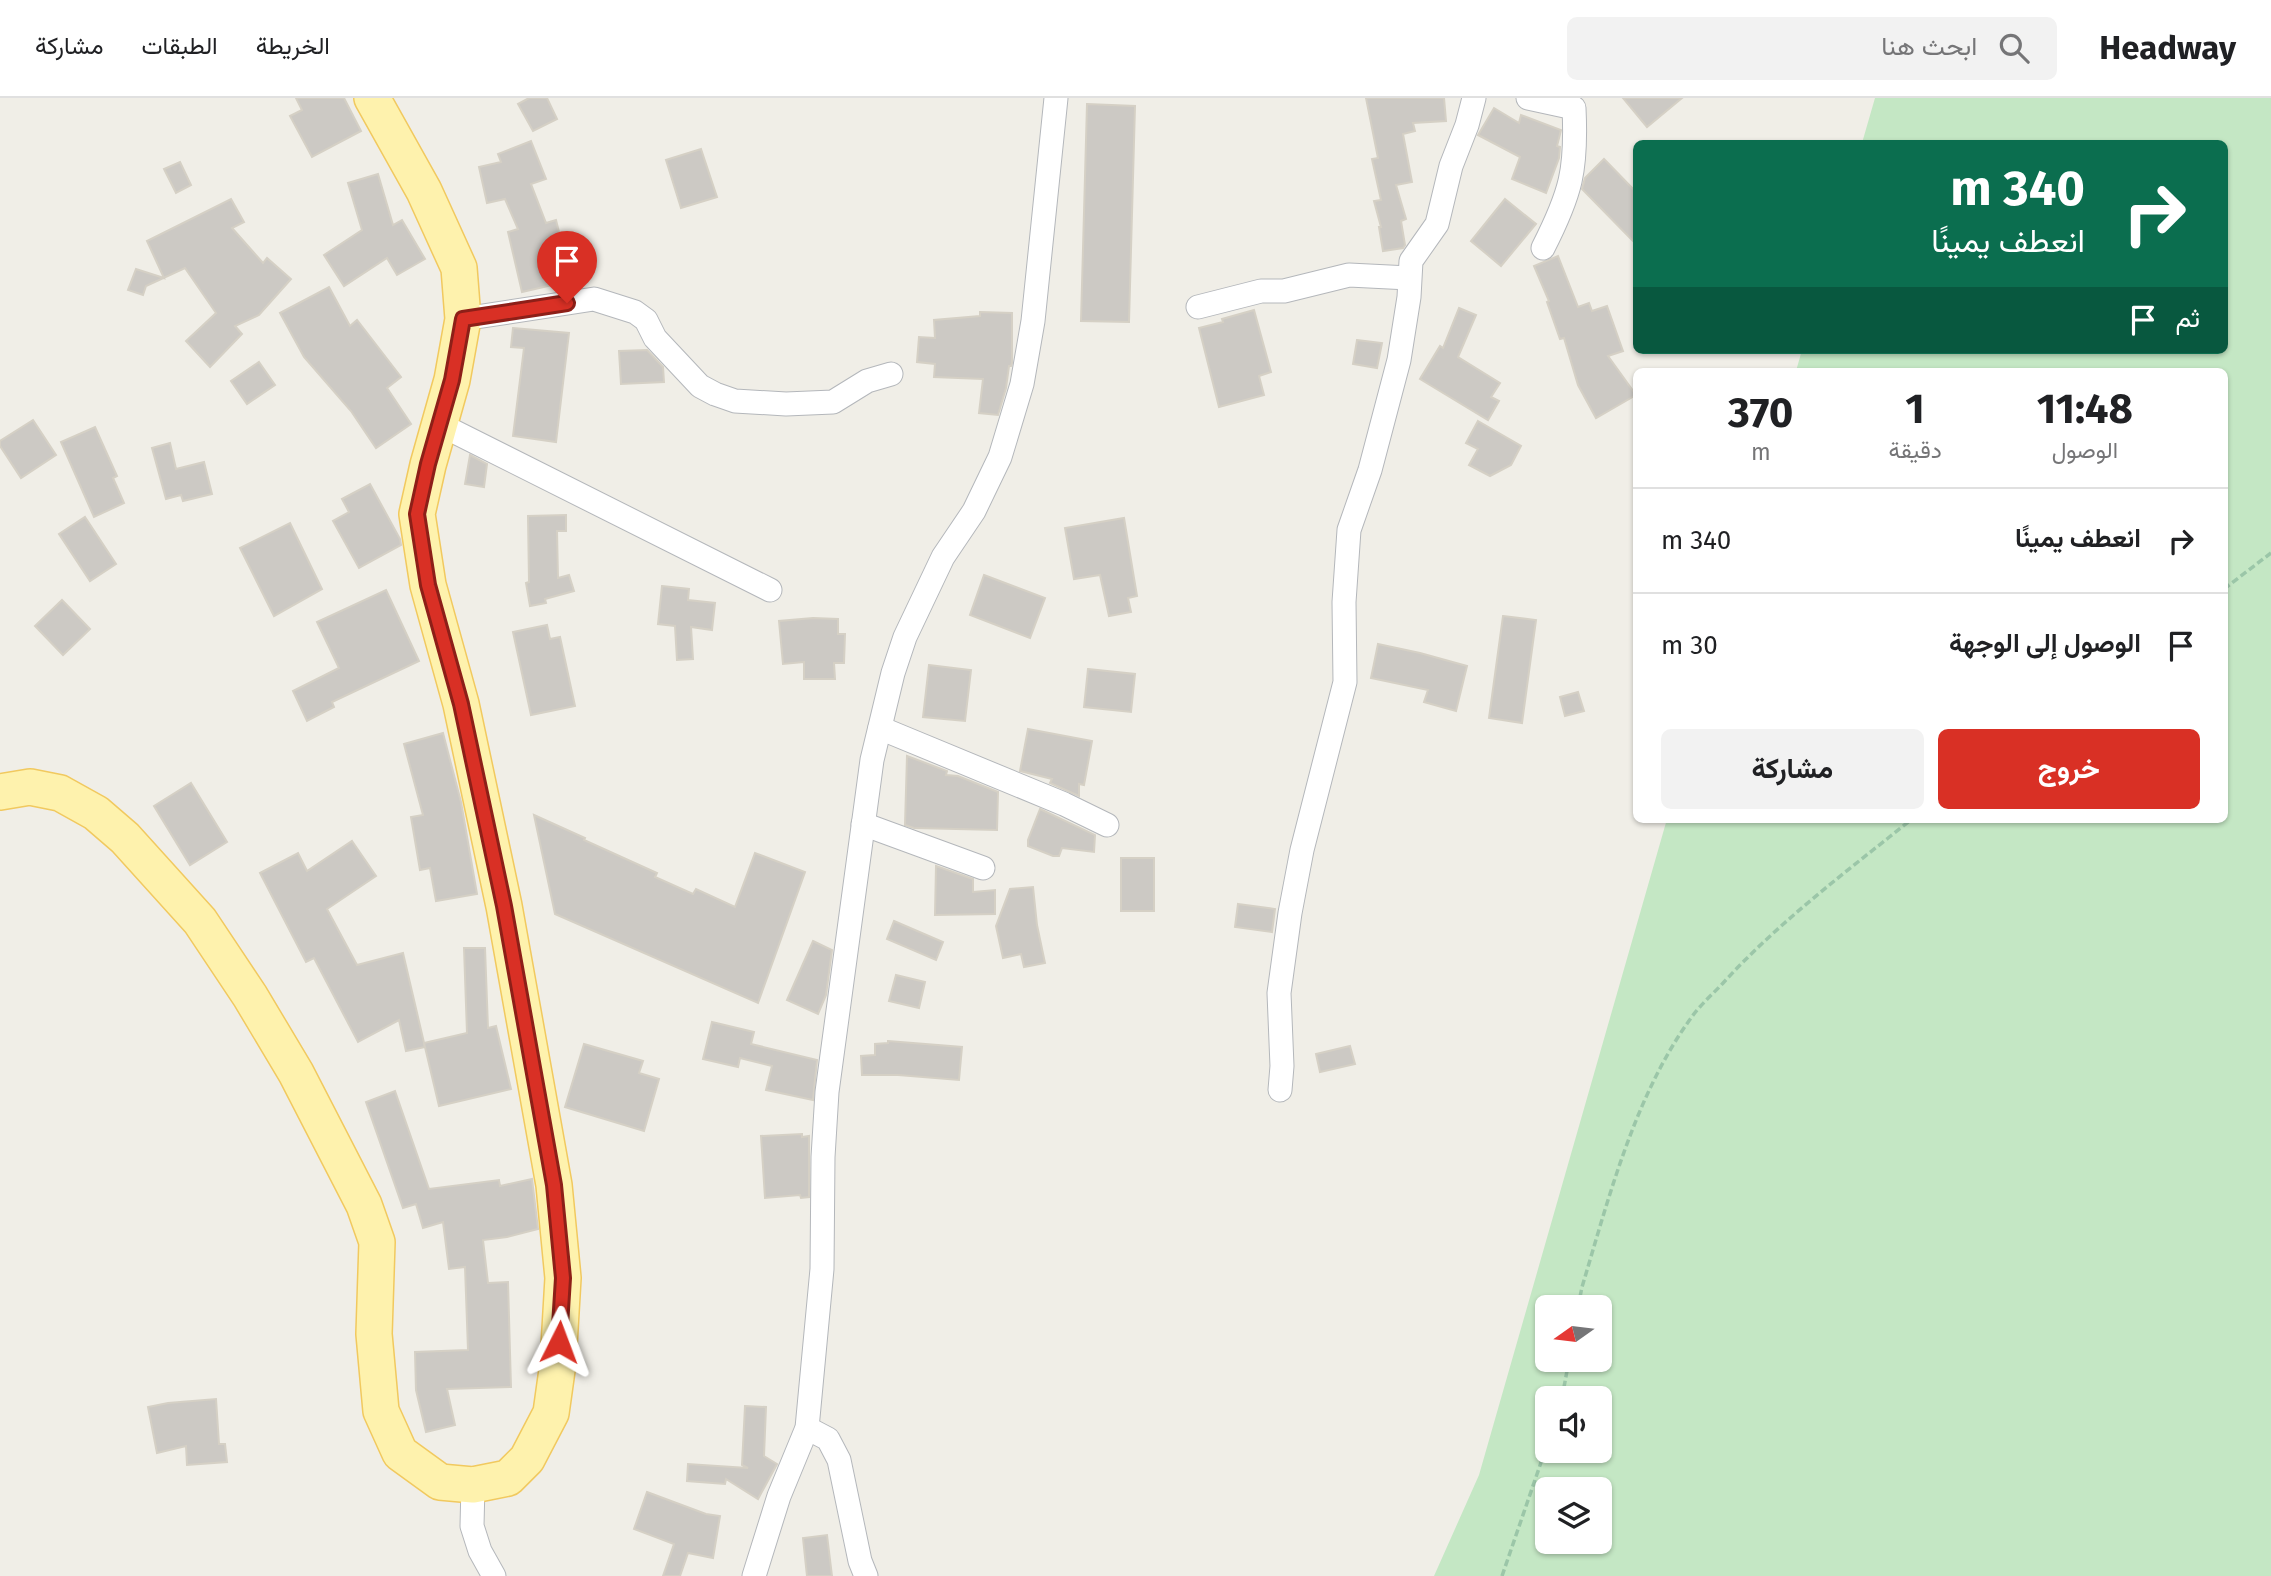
<!DOCTYPE html>
<html lang="ar">
<head>
<meta charset="utf-8">
<style>
	body { margin:0; font-family:"Fira Sans",Vazirmatn,sans-serif; background:#f2f2f2; color:#202124; direction:rtl; height:100vh; display:flex; flex-direction:column; font-size:26px; white-space:nowrap }
	* { box-sizing:border-box; margin:0 }
	p { font-size:23px; color:#757577 }
	.icon { flex:none; width:38px; height:38px; fill:none; stroke:currentColor; stroke-width:2; stroke-linecap:round; stroke-linejoin:round }
	.map { position:relative; flex:1; overflow:hidden; direction:ltr }
	.details { position:absolute; left:1633px; top:270px; width:595px; height:455px; display:flex; flex-direction:column; background:#fff; border-radius:10px; box-shadow:0 2px 5px #0004; direction:rtl }
	.details>* { flex:none }
	.banner { position:absolute; left:1633px; top:42px; width:595px; height:214px; border-radius:10px; box-shadow:0 2px 5px #0004; direction:rtl; background:#0b6e4f; color:#fff; overflow:hidden }
	.needle { width:46px; rotate:256deg }
	.buttons { position:absolute; left:1535px; top:1197px; display:grid; gap:14px }
	.buttons a { display:grid; place-items:center; width:77px; height:77px; border-radius:10px; background:#fff; box-shadow:0 2px 5px #0004; font-size:35px }
	.pin { position:absolute; display:grid; place-items:center; width:60px; height:60px; color:#fff; margin:-72px -30px; border-radius:50% 50% 50% 0; rotate:-45deg; box-shadow:0 0 7px #0007 }
	.pin .icon { rotate:45deg }
	.me { position:absolute; width:77px; margin:-38px; rotate:3deg; stroke-linejoin:round; filter:drop-shadow(0 0 5px #0008) }
	.turn { display:flex; align-items:center; gap:24px; height:147px; padding:0 28px; font-size:32px }
	.turn .icon { width:91px; height:91px; stroke-width:2.5 }
	.turn b { display:block; font-size:49px; line-height:60px }
	.then { display:flex; align-items:center; height:66px; padding:0 28px; background:#0003; gap:14px; font-size:26px }
	.eta { display:flex; justify-content:space-evenly; align-items:center; height:119px; text-align:center }
	.eta b { font-size:42px; font-weight:700; line-height:49px }
	.button { display:flex; gap:14px; margin-top:auto; padding:14px 28px }
	.button a { flex:1; height:80px; border-radius:10px; background:#d93025; color:#fff; font-size:28px; font-weight:700; line-height:80px; text-align:center }
	.button a+a { background:#f2f2f2; color:#202124 }
	ul { padding:0; list-style:none }
	li { display:flex; align-items:center; gap:21px; height:105px; padding:0 28px; border-top:2px solid #e0e0e0 }
	li div { flex:1 }
	li b { display:block; font-size:26px }
	li em { font-style:normal }
	header { display:flex; align-items:center; gap:42px; box-sizing:border-box; height:98px; padding:0 35px; background:#fff; border-bottom:2px solid #e0e0e0 }
	header strong { font-size:33px }
	nav { display:flex; gap:38px; margin-inline-start:auto; font-size:24px }
	.search { width:490px; height:63px; background:#f2f2f2; display:flex; align-items:center; gap:18px; box-sizing:border-box; padding:0 24px; border-radius:10px; color:#757577; font-size:26px }
	.map>svg:first-child { display:block }
	.green { fill:#c4e7c4; fill-rule:evenodd }
	.building { fill:#ccc9c4; stroke:#d5d0c5; stroke-width:2 }
	.lines { fill:none; stroke-linecap:round; stroke-linejoin:round }
	.street-casing { stroke:#b4b7bb; stroke-width:25 }
	.primary-casing { stroke:#f1c95f; stroke-width:38 }
	.path { stroke:#9bc6a8; stroke-width:3.5; stroke-dasharray:7 3.5; stroke-linecap:butt }
	.street { stroke:#fff; stroke-width:23 }
	.primary { stroke:#fef2ad; stroke-width:35 }
	.route-casing { stroke:#8d1f18; stroke-width:18 }
	.route { stroke:#d93025; stroke-width:12 }
</style>
</head>
<body>
<header>
<strong>Headway</strong>
<div class="search"><svg class="icon" aria-label="search" viewBox="0 0 24 24"><circle cx="10" cy="10" r="6"/><path d="M15 15l6 6"/></svg>ابحث هنا</div>
<nav><a>الخريطة</a><a>الطبقات</a><a>مشاركة</a></nav>
</header>
<div class="map">
<svg width="2271" height="1478" viewBox="0 0 2271 1478">
	<rect width="100%" height="100%" fill="#f0eee7"/>
	<!-- green -->
	<path class="green" d="M1875 0H2271V1478H1434L1479 1377 1667 721H2224V273H1796L1802 252H2224V46L1862 45ZM1547 1209H1600V1262H1547ZM1547 1300H1600V1353H1547ZM1547 1391H1600V1444H1547Z"/>
	<!-- building -->
	<g class="building">
		<path d="M296 0H344L361 33 312 59 290 18 302 12Z"/>
		<path d="M529 0H547L557 21 533 33 518 6Z"/>
		<path d="M1366 0H1444L1446 23 1413 25 1415 33 1403 36 1412 84 1396 87 1406 121 1401 123 1405 147 1403 150 1383 153 1379 129H1381L1374 103 1381 102 1372 61 1378 60Z"/>
		<path d="M1623 0H1682L1647 29Z"/>
		<path d="M1087 6 1135 8 1129 224 1081 223Z"/>
		<path d="M1494 10 1519 25 1521 17 1561 32 1557 48 1560 49 1559 60 1546 95 1512 81 1520 59 1478 37Z"/>
		<path d="M531 43 546 81 531 86 546 125 556 122 560 138 563 137 574 182 522 194 508 134 518 131 505 101 487 105 479 69 501 64 498 56Z"/>
		<path d="M701 51 717 99 681 110 666 62Z"/>
		<path d="M1604 61 1636 94V146L1582 91 1585 80Z"/>
		<path d="M180 64 191 87 176 95 164 71Z"/>
		<path d="M378 76 393 127 402 122 425 161 397 177 387 160 344 188 324 157 362 132 348 85Z"/>
		<path d="M231 101 244 124 232 130 263 165 267 160 291 181 259 217 235 228 242 236 210 269 186 243 216 215 185 170 146 188 143 197 128 192 136 171 164 180 147 143Z"/>
		<path d="M1505 101 1536 126 1501 168 1471 143Z"/>
		<path d="M1558 158 1578 209 1589 205 1592 213 1607 208 1623 253 1608 258 1636 297 1596 320 1578 287 1564 240 1560 241 1547 204 1549 203 1534 168Z"/>
		<path d="M329 189 350 228 357 222 401 279 387 290 411 326 376 350 351 313 304 259 280 215Z"/>
		<path d="M1459 210 1476 217 1458 259 1500 285 1491 299 1499 303 1488 322 1420 281 1440 248 1443 250Z"/>
		<path d="M1254 212 1271 274 1259 278 1264 297 1219 309 1199 230 1223 224 1222 221Z"/>
		<path d="M980 214 1012 215V265L1011 268H1009L1006 290 998 317 979 315 983 281 934 279 935 266 917 264 919 239 935 240 934 222 980 218Z"/>
		<path d="M513 230 569 235 556 344 513 338 524 250 511 249Z"/>
		<path d="M1357 242 1382 245 1377 270 1353 266Z"/>
		<path d="M647 252 663 269 664 284 621 286 619 253Z"/>
		<path d="M259 264 275 287 247 306 231 283Z"/>
		<path d="M33 322 56 357 21 380 0 348V343Z"/>
		<path d="M1478 323 1521 348 1511 367 1490 378 1469 367 1478 351 1466 345Z"/>
		<path d="M95 329 117 378 113 380 124 405 94 419 61 344Z"/>
		<path d="M170 345 176 371 204 364 212 396 183 403 181 397 166 401 152 350Z"/>
		<path d="M470 357 487 366 484 389 465 386Z"/>
		<path d="M370 386 400 441 401 447 359 470 333 423 349 414 342 401Z"/>
		<path d="M566 417V433H557L558 480 569 477 574 493 545 501 546 505 530 508 526 485 529 484 528 418Z"/>
		<path d="M85 419 116 466 90 483 59 436Z"/>
		<path d="M1124 420 1137 498 1128 500 1131 514 1109 518 1100 477 1074 481 1065 430Z"/>
		<path d="M290 425 322 491 274 518 240 450Z"/>
		<path d="M984 477 1045 500 1030 540 970 517Z"/>
		<path d="M662 488 689 491 688 502 715 505 712 532 691 529 693 561 677 562 675 528 658 526Z"/>
		<path d="M386 492 419 563 332 604 334 609 307 623 293 593 339 570 317 524Z"/>
		<path d="M62 502 90 531 63 557 35 528Z"/>
		<path d="M1503 518 1536 522 1522 625 1489 620Z"/>
		<path d="M813 520 838 521V536H845L844 565H834L835 581H804V564L783 566 779 523Z"/>
		<path d="M547 527 550 541 560 539 575 608 531 617 513 534Z"/>
		<path d="M1378 546 1420 555 1467 568 1456 613 1424 604 1428 592 1371 580Z"/>
		<path d="M929 567 971 572 965 623 923 619Z"/>
		<path d="M1088 571 1135 576 1131 614 1084 609Z"/>
		<path d="M1578 594 1584 613 1565 618 1560 599Z"/>
		<path d="M1028 631 1092 643 1084 687 1079 686V698L1050 685 1052 681 1020 673Z"/>
		<path d="M443 635 461 704 477 796 436 803 430 770 420 772 411 719 423 717 404 646Z"/>
		<path d="M907 658 947 673 946 677 958 678 998 694 997 732 914 730 905 727Z"/>
		<path d="M191 685 227 744 190 767 154 708Z"/>
		<path d="M1040 711 1095 737 1094 754 1062 750 1059 758H1053L1028 748V742Z"/>
		<path d="M534 717 585 740 584 742 657 775 655 779 693 796 696 791 735 809 755 755 805 774 758 905 555 816Z"/>
		<path d="M352 743 376 778 327 811 357 867 403 855 425 949 406 953 399 922 358 944 314 860 306 864 260 775 298 755 307 773Z"/>
		<rect x="1121" y="760" width="33" height="53"/>
		<path d="M936 768 973 781V794L995 792V816L935 817Z"/>
		<path d="M1033 789 1037 827 1045 865 1024 869 1021 856 1003 860 996 828 1010 791Z"/>
		<path d="M1238 806 1275 811 1272 834 1235 829Z"/>
		<path d="M894 823 943 844 936 862 887 841Z"/>
		<path d="M813 843 832 852 826 897 818 916 787 902Z"/>
		<path d="M464 850H485L488 930 496 928 511 991 439 1008 424 945 467 935Z"/>
		<path d="M896 877 925 884 919 910 889 903Z"/>
		<path d="M712 924 754 934 751 946 817 962 813 1002 766 992 772 968 740 960 738 969 703 961Z"/>
		<path d="M888 943 962 949 959 982 898 977H862L861 958 875 957V946L888 945Z"/>
		<path d="M584 946 643 963 639 975 659 981 644 1033 565 1009Z"/>
		<path d="M1350 948 1355 966 1320 974 1316 956Z"/>
		<path d="M395 993 429 1091 499 1082 500 1088 532 1081 538 1131 507 1139 483 1142 488 1185 508 1184 511 1289 447 1291 455 1327 426 1334 416 1292 415 1254 468 1252 465 1169 449 1171 443 1124 423 1130 416 1106 403 1110 366 1004Z"/>
		<path d="M802 1036V1039L809 1038V1099L801 1100 800 1097 765 1100 761 1038Z"/>
		<path d="M216 1301 219 1346H225L227 1364 187 1367 186 1348 157 1355 148 1309 168 1305Z"/>
		<path d="M745 1308 766 1309 764 1358 777 1366 758 1401 726 1381 725 1386 687 1383 688 1366 748 1370 742 1367Z"/>
		<path d="M647 1394 706 1416 720 1418 713 1460 688 1455 680 1478H663L674 1446 634 1431Z"/>
		<path d="M827 1437 832 1478H807L803 1440Z"/>
	</g>
	<g class="lines">
		<!-- street casing -->
		<g class="street-casing">
			<g id="street">
				<path d="M1528 0 1574 10C1577 72 1571 95 1543 150"/>
				<path d="M1198 209 1261 193H1284L1349 177 1409 180"/>
				<path d="M463 221 594 201 635 214 646 222 655 240 700 288 715 296 735 303 786 306 833 304 867 283 891 276"/>
				<path d="M439 326 770 492"/>
				<path d="M880 630 1064 706 1107 727"/>
				<path d="M863 726 983 770"/>
				<path d="M1280 992 1282 968 1279 895 1290 815 1302 752 1345 584 1344 504 1349 432 1370 372 1399 262 1409 199 1411 163 1437 126 1451 68 1467 27 1474 0"/>
				<path d="M807 1330 828 1341 839 1362 860 1463 866 1478"/>
				<path d="M473 1387 472 1428 480 1453 494 1478"/>
				<path d="M754 1478 779 1398 807 1330 822 1171 823 1059 827 994 872 662 893 575 905 539 943 459 974 413 1000 359 1022 286 1033 223 1056 0"/>
			</g>
		</g>
		<!-- primary casing -->
		<g class="primary-casing">
			<path id="primary" d="M0 694 30 689 60 695 96 715 125 740 200 823 250 898 296 975 364 1107 377 1144 374 1236 381 1313 400 1355 440 1384 473 1387 508 1380 527 1361 551 1315 558 1265 563 1180 554 1087 504 808 461 606 428 487 417 416 428 367 452 282 463 221 459 170 424 93 372 0"/>
		</g>
		<!-- path -->
		<g class="path">
			<path d="M2224 491 2271 455"/>
			<path d="M1578 1209 1582 1189C1609 1099 1635 997 1691 920 1700 907 1713 896 1724 884 1780 823 1847 773 1912 721"/>
			<path d="M1562 1300 1569 1262"/>
			<path d="M1502 1478 1547 1347"/>
		</g>
		<!-- street -->
		<use href="#street" class="street"/>
		<!-- primary -->
		<use href="#primary" class="primary"/>
	</g>
	<g class="lines">
		<!-- route casing -->
		<g class="route-casing">
			<path id="route" d="M559 1244 563 1180 554 1087 504 808 461 606 428 487 417 416 428 366 452 282 463 221 567 205"/>
		</g>
		<!-- route -->
		<use href="#route" class="route"/>
	</g>
</svg>
<div class="buttons">
<a><svg class="needle" viewBox="-14 -14 28 28"><path d="M0-13l5 13h-10z" fill="#e53935"/><path d="M0 13l5-13h-10z" fill="#757577"/></svg></a>
<a><svg class="icon" aria-label="sound" viewBox="0 0 24 24"><path d="M4 9h4l5-4v14l-5-4H4zM17 9q2 3 0 6"/></svg></a>
<a><svg class="icon" aria-label="layers" viewBox="0 0 24 24"><path d="M12 4l9 5-9 5-9-5zM3 14l9 5 9-5"/></svg></a>
</div>
<div class="pin" style="left:567px;top:205px;background:#d93025"><svg class="icon" aria-label="arrive" viewBox="0 0 24 24"><path d="M6 21V4h12l-3 4 3 4H6"/></svg></div>
<svg class="me" style="left:559px;top:1244px" viewBox="-20 -20 40 40"><path d="M0-17L14 15 0 8-14 15z" fill="#d93025" stroke="#fff" stroke-width="4"/></svg>
<div class="banner">
<div class="turn"><svg class="icon" aria-label="right" viewBox="0 0 24 24"><path d="M7 20v-9h11M14 6l5 5-5 5"/></svg><div><b>340 m</b>انعطف يمينًا</div></div>
<div class="then">ثم<svg class="icon" aria-label="arrive" viewBox="0 0 24 24"><path d="M6 21V4h12l-3 4 3 4H6"/></svg></div>
</div>
<section class="details">
<div class="eta">
<div><b>11:48</b><p>الوصول</p></div>
<div><b>1</b><p>دقيقة</p></div>
<div><b>370</b><p>m</p></div>
</div>
<ul>
<li><svg class="icon" aria-label="right" viewBox="0 0 24 24"><path d="M7 20v-9h11M14 6l5 5-5 5"/></svg><div><b>انعطف يمينًا</b></div><em>340 m</em></li>
<li><svg class="icon" aria-label="arrive" viewBox="0 0 24 24"><path d="M6 21V4h12l-3 4 3 4H6"/></svg><div><b>الوصول إلى الوجهة</b></div><em>30 m</em></li>
</ul>
<div class="button"><a>خروج</a><a>مشاركة</a></div>
</section>
</div>
</body>
</html>
